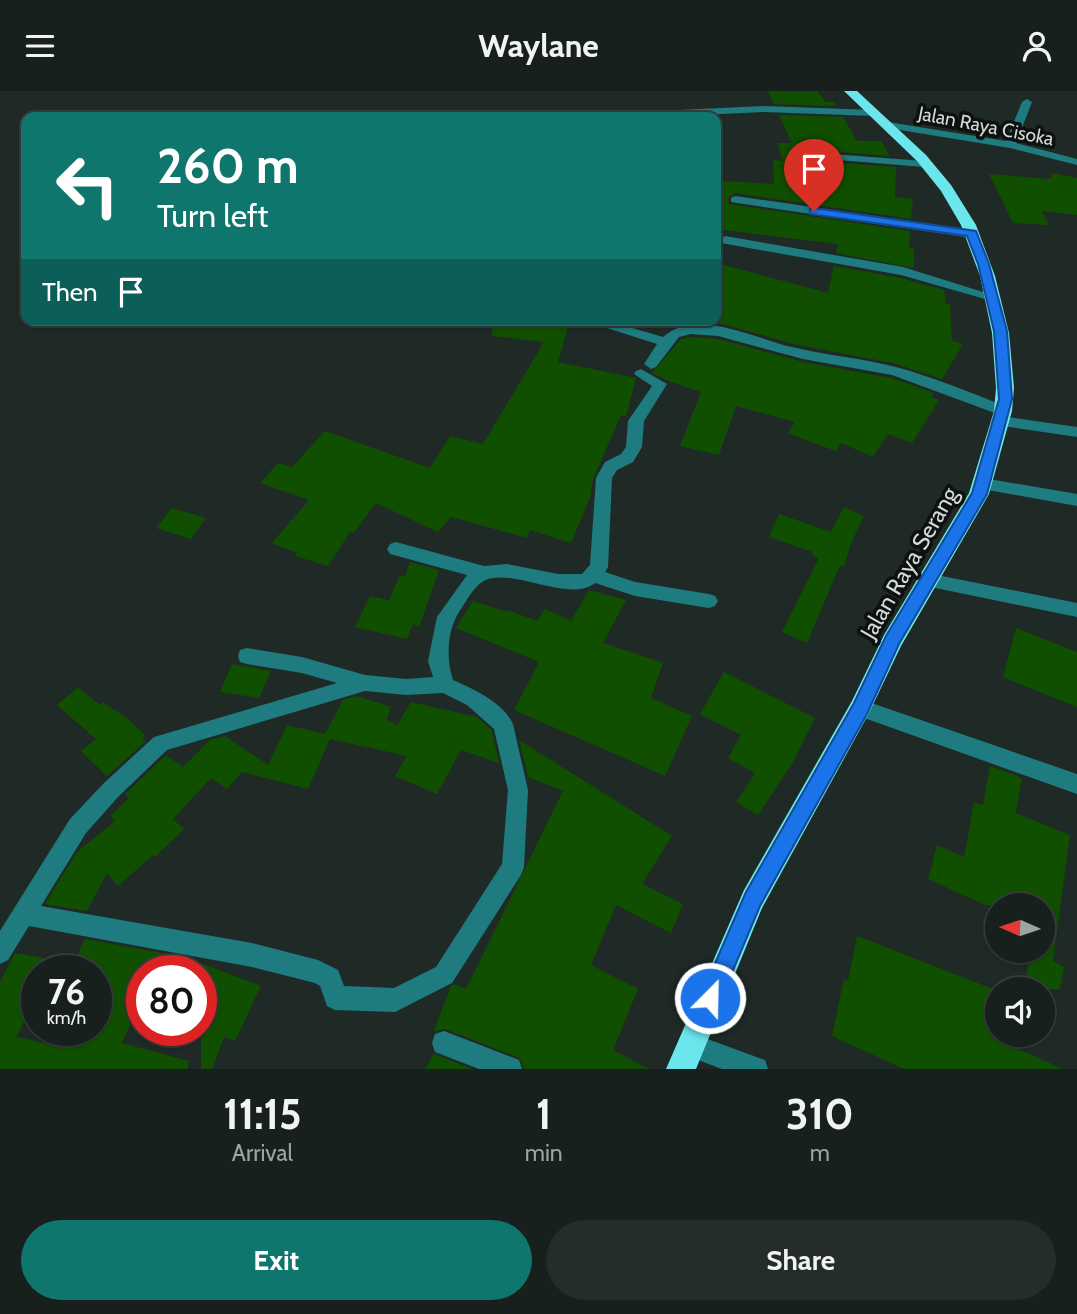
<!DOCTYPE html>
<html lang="en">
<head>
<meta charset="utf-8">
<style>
	body { margin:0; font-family:Cabin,sans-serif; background:#242d29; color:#f1f3f6; height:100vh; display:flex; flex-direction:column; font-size:26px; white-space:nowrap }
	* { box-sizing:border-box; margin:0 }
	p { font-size:23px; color:#9ea3a3 }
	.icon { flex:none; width:38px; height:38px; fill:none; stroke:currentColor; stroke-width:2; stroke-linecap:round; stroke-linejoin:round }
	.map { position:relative; height:978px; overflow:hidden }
	.drawer { display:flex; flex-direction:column; background:#17201c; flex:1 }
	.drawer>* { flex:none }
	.hud { position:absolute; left:21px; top:21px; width:700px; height:214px; border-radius:14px; box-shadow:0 2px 5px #0004,0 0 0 2px #363e3b; background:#0f766e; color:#fff; overflow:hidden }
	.needle { width:46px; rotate:273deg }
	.tools { position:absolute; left:985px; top:802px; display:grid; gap:14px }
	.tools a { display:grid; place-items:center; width:70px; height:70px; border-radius:50%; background:#17201c; box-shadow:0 2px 5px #0004,0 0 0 2px #363e3b; font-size:35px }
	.speed { position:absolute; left:21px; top:864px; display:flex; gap:14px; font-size:35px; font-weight:700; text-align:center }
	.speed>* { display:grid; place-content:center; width:91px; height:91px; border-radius:50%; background:#17201c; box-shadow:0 2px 5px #0004,0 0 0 2px #363e3b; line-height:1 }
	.speed small { font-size:18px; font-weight:400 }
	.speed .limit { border:10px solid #d22; background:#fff; color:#111 }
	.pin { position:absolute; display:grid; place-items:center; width:60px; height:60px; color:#fff; margin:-72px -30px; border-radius:50% 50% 50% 0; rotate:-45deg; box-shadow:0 0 7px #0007 }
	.pin .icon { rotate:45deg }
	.me { position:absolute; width:77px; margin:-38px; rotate:23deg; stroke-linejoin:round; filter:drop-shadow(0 0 5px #0008) }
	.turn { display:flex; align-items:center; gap:24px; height:147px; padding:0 21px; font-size:32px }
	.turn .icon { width:91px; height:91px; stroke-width:2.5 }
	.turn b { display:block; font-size:49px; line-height:60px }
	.then { display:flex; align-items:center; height:66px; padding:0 21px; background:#0003; gap:14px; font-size:26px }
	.eta { display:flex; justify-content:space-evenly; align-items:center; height:119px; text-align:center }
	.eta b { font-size:42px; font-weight:700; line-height:49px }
	.primary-button { display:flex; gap:14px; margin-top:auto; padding:14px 21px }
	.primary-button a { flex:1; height:80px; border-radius:42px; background:#0f766e; color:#fff; font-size:28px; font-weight:700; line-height:80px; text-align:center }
	.primary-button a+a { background:#242d29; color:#f1f3f6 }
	header { display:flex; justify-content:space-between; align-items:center; height:91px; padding:0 21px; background:#17201c; font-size:32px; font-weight:700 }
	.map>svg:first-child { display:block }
	.building { fill:#104f00 }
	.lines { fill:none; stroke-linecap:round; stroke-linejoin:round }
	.minor { fill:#1e7c80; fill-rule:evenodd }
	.highway { fill:#6be6ec; fill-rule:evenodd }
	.route { fill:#1a73e8; stroke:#114b97; stroke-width:2 }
	.labels { text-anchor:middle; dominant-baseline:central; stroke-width:7; stroke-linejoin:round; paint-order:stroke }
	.far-street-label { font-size:19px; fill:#d3dad7; stroke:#0d110f }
	.street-label { font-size:23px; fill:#d3dad7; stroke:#0d110f }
</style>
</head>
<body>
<header><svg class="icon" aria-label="menu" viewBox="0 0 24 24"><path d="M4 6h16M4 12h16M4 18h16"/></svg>Waylane<svg class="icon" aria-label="person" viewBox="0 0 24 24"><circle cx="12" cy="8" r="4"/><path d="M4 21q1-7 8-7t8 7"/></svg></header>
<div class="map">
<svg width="1077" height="978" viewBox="0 0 1077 978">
	<rect width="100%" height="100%" fill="#1f2a26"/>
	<!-- building -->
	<g class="building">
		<path d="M768 0H817L826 11H834L836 15 774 13Z"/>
		<path d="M779 24 843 26 857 50H881L890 65 805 58 796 64 801 69 896 76 895 106 913 108 911 128 735 102 728 107 729 113 910 140 909 157 914 158V177L836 162 838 153 716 138V110L722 112 723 90 774 93 773 69 782 70 778 52H792Z"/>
		<path d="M1052 82 1077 87V124L1042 120 1049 134 1013 132 989 83 1051 88Z"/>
		<path d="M716 172 828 202 834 175 900 187 944 199 946 213H950L952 250 963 253 942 288 893 272 793 253 727 234 709 231 682 234 685 229H716Z"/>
		<path d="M493 229H570L558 271 636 287 626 325 621 324 594 386 590 401 592 402 571 452 530 439 527 447 451 426 438 441 376 412 354 442 350 441 328 475 295 465 297 462 272 452 309 409 260 392 278 372 292 376 325 340 430 377 450 345 483 353 544 251 492 245Z"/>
		<path d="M691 246 718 248 803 271 891 287 934 302 931 306 939 309 912 352 888 343 873 366 841 352 836 360 811 351 788 342 795 331 736 315 719 364 680 355 701 301 666 289 652 282 681 248Z"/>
		<path d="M844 416 864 425 851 452 844 475 840 474 807 552 782 541 819 467 812 465 813 461 769 446 779 423 831 441Z"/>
		<path d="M172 417 206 427 191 448 156 437Z"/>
		<path d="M410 471 439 479 419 536 413 533 407 548 355 536 370 505 389 509 400 484 405 485Z"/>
		<path d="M589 499 626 509 603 552 663 572 651 607 692 625 665 685 514 619 539 571 456 537 473 510 507 521 508 519 537 530 545 518 571 530Z"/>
		<path d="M1016 537 1077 561V616L1003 586Z"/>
		<path d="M232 573 271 580 259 607 220 601Z"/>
		<path d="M724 581 815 627 793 671 758 724 736 711 755 682 728 667 741 644 700 623Z"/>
		<path d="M78 596 100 614 103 611 128 628 145 644 142 647 146 650 107 685 81 660 96 648 57 614Z"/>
		<path d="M357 605 391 616 387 629 397 634 411 611 477 626 492 639 499 672 461 659 437 703 395 685 407 665 330 648 308 698 242 681 227 698 211 687 173 728 184 738 155 766 153 764 118 795 107 782 87 820 45 813 77 761 115 730 110 725 129 707 125 703 166 664 183 676 210 649 225 645 268 674 287 634 325 643 343 609Z"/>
		<path d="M519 649 672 745 642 793 683 813 671 842 616 814 591 874 638 898 613 959 649 978H524L520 967 445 938 434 940 451 895 454 893 466 898 563 700 528 686Z"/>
		<path d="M990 675 1022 687 1016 722 1070 744 1053 870 1064 876 1060 898H1024L1031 859H1043V814H985L928 788 937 754 964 766 974 711 983 714Z"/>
		<path d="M857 845 998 900V949L1063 978H904L832 945 844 888 848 890Z"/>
		<path d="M85 848 184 866 261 895 235 950 224 946 212 978H201V880H142V908L122 952 189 970 188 978H0V891L15 862 54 869 48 880H37V904L16 946 71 957 79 940H96V880H70Z"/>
		<path d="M433 963H434L472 978H426Z"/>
	</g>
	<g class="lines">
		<!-- minor -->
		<g class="minor">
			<path d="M1027 8 1032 11 1016 52 1077 68V74L1010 57 888 37 883 34 888 31 1006 50 1022 11Z"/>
			<path d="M764 15 874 19 879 22 874 25 764 21 678 25 673 22 678 19Z"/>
			<path d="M805 61 924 70 930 73 924 76 801 66 799 64Z"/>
			<path d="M735 105 972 139 978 143 972 147 731 111V107Z"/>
			<path d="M725 145 903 176 999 206 992 210 901 184 721 152 719 149Z"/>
			<path d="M582 229H605L663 246C697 216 755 248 792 256 825 264 859 267 892 275 932 285 970 302 1008 316L1010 320 1003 325 892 284 803 268 718 245 691 243 679 246 656 276 651 278 644 273 657 253Z"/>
			<path d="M641 278 667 293 644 330 642 356 633 371 617 379 612 387 608 476 605 481 635 491 709 503 715 505 718 510 715 515 709 517 635 505 595 492C570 512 518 479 488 488 474 493 467 510 459 521 447 540 446 568 453 589 473 598 503 611 513 633L528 699 524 776 521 784 452 892 395 921 335 919 327 915 320 895 315 892 252 876 29 835 8 869 0 873V840L70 728 104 692 154 646 337 592 302 582 247 573 240 571 238 565 240 559 247 557 302 566 365 584 406 588 433 586 428 570 437 526 467 484 390 463 387 458 390 453 396 451 484 475 507 473 558 483H582L590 474 596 387 605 371 621 363 626 356 628 330 652 295 634 283 636 280ZM365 600 406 604 443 602 467 614 494 638 508 699 502 773 436 876 394 897 344 895 338 879 318 869 252 852 41 815 86 742 118 706 167 659Z"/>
			<path d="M1000 325 1077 336V346L995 334 992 330 995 326Z"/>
			<path d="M983 387 1077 403V415L977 397 975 393Z"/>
			<path d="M927 482 1077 512V526L921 494 918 489 921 484Z"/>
			<path d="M860 608 1077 683V703L853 623 850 617 853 611Z"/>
			<path d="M444 940 519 969 522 978H479L435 961 432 952 435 943Z"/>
			<path d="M691 942 765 969 768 978H722L682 963 679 954 682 945Z"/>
		</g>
		<!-- highway -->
		<path class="highway" d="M844 0H857L926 64 951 94 976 134 995 185 1009 242 1014 297 1012 320 989 403 901 555 868 624 762 817 696 978H666L744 799 852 610 884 544 969 402 994 320 996 297 992 242 980 185 961 134 941 100 917 70Z"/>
	</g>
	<!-- route -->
	<path class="route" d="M814 117 976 140 989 173 1007 240 1012 308 987 403 899 553 867 623 760 815 718 915 710 918 703 915 700 907 746 801 854 612 886 545 972 402 999 308 994 240 978 173 967 145 810 123V118Z"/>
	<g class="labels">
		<!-- far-street labels -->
		<g class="far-street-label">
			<text transform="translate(986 35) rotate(11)">Jalan Raya Cisoka</text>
		</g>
		<!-- street labels -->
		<g class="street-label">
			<text transform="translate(909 472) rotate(-60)">Jalan Raya Serang</text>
		</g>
	</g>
</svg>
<div class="tools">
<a><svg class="needle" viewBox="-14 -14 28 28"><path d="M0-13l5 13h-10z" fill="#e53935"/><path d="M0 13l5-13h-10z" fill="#9ea3a3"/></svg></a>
<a><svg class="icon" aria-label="sound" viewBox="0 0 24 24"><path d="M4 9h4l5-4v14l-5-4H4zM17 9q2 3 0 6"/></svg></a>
</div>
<div class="speed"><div>76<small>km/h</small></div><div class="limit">80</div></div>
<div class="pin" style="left:814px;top:120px;background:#d93025"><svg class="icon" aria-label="arrive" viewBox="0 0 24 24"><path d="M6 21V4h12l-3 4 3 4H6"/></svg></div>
<svg class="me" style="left:710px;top:907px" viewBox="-20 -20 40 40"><circle r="17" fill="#1a73e8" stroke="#fff" stroke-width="3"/><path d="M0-11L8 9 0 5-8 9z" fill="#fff"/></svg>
<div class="hud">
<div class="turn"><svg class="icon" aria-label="left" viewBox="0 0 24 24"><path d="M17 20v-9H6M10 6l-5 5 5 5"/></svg><div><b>260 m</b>Turn left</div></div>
<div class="then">Then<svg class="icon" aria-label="arrive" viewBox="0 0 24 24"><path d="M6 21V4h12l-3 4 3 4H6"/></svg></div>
</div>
</div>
<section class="drawer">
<div class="eta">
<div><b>11:15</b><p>Arrival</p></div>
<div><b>1</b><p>min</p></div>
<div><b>310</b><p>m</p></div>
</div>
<div class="primary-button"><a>Exit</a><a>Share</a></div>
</section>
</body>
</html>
